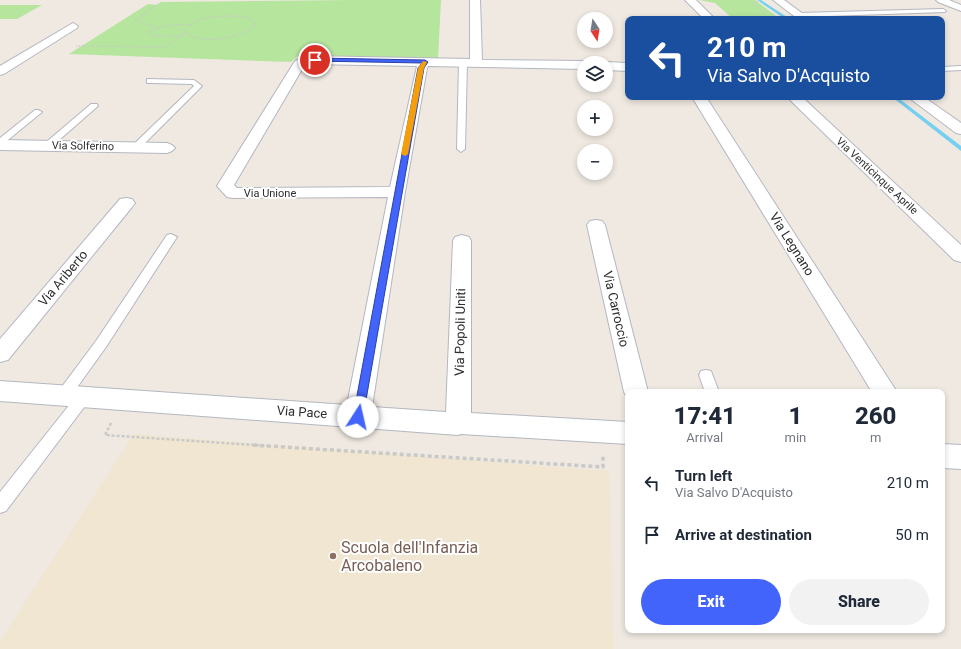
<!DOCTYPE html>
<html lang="en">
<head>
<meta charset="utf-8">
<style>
	body { margin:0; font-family:Roboto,sans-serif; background:#f2f2f3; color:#1f2937; height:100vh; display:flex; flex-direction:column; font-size:15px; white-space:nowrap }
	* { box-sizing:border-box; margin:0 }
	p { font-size:13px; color:#747a83 }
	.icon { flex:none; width:22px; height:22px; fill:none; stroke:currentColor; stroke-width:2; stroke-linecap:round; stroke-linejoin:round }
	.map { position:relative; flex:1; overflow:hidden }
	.panel { position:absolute; left:625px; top:389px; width:320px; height:244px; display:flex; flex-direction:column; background:#fff; border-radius:8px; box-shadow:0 2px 6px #0003 }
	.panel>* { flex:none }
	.top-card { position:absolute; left:625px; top:16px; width:320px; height:84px; border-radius:8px; box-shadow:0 2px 6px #0003; background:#1a4fa0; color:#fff; overflow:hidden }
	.needle { width:26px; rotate:168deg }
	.fabs { position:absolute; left:577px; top:12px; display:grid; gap:8px }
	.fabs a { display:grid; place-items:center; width:36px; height:36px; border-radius:50%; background:#fff; box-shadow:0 2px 6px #0003; font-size:20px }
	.pin { position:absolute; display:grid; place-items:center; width:34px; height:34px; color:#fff; margin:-17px; border:2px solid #fff; border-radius:50%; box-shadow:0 1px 4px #0007 }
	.me { position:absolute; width:44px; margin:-22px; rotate:10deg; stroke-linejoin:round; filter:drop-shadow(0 0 3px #0008) }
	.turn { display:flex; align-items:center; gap:14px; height:84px; padding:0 16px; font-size:18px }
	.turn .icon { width:52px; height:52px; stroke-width:2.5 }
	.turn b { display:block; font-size:28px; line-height:34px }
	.eta { display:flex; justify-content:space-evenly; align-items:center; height:68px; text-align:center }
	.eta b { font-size:24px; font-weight:800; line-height:28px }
	.primary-button { display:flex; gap:8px; margin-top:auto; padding:8px 16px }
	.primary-button a { flex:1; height:46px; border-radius:24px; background:#4264fb; color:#fff; font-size:16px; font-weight:800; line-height:46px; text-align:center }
	.primary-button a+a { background:#f2f2f3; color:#1f2937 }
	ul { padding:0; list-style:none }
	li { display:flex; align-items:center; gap:12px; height:52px; padding:0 16px }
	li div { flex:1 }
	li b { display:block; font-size:15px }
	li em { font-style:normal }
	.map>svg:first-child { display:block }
	.education { fill:#f0e6d1 }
	.green { fill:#b6e59e }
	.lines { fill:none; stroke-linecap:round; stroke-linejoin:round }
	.stream { fill:#75cff0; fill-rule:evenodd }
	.service-casing { stroke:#b4b7c1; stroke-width:2 }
	.minor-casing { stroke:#b4b7c1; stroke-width:2 }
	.tertiary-casing { stroke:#b4b7c1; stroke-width:2 }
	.path-far2 { stroke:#c9c9c9; stroke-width:1; stroke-dasharray:1.5 1; stroke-linecap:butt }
	.path-far1 { stroke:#c9c9c9; stroke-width:2.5; stroke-dasharray:3 2; stroke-linecap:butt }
	.path { stroke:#c9c9c9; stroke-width:3.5; stroke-dasharray:4 3; stroke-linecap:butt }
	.service { fill:#fff; fill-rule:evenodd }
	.minor { fill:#fff; fill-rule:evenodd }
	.tertiary { fill:#fff; fill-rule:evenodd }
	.route { fill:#4264fb; stroke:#2b41a3 }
	.slow { fill:#f59e0b }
	.education-dot { fill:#8d6e63; stroke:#fff; stroke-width:1.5 }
	.labels { text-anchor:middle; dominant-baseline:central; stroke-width:4; stroke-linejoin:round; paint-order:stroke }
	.far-street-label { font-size:11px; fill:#2e2e2e; stroke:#fff }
	.street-label { font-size:13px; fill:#2e2e2e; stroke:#fff }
	.near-education-label { font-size:16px; fill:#785e54; stroke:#fff; text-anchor:start }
</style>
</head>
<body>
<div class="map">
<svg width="961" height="649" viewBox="0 0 961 649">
	<rect width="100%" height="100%" fill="#efe9e1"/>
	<!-- education -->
	<path class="education" d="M134 434 609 471 614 649H0V641Z"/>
	<!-- green -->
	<g class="green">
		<path d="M354 0H441L438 58 299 55 291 62 69 54 148 4 157 5 161 2Z"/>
		<path d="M699 0H755L780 19H733L715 3Z"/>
		<path d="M0 5H42L17 19H0Z"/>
	</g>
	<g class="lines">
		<!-- stream -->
		<g class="stream">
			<path d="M757 0H761L790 19H785Z"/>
			<path d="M892 97H897L961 146V151Z"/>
		</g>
		<!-- service casing -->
		<g class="service-casing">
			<g id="service">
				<path d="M943 9 946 11 945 12 799 17 796 15 799 13Z"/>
				<path d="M463 60 467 62 465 149 461 152 457 149 459 62Z"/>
				<path d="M961 66V70L942 71V67Z"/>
				<path d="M147 79 194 80 202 86 139 149 136 150 132 147 133 145 194 86 192 84 150 83H147Z"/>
				<path d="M91 104H97L98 106 50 148H44L43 146 44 144Z"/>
				<path d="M35 110H38L42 112 3 144 0 145V138Z"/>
				<path d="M171 234 177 237 106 347 68 400 63 402 58 400 56 396 58 392 96 341 167 235Z"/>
				<path d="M706 370 711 371 719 392H705L699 375 701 371Z"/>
				<path d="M83 392 88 394 90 398 88 402 6 511 0 513V492L78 394Z"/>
			</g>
		</g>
		<!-- minor casing -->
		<g class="minor-casing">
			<g id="minor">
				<path d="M470 0H480L482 60 584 61 589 63H584V69L428 66 427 68 405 192 372 407 446 412 453 241 455 237 462 235 469 237 471 241V413L628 422V444L461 434 458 435 0 401V381L347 405 388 197 233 198 227 197 217 186 295 61 307 56 470 59ZM309 64 417 66 390 187 237 188 234 185 304 66Z"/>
				<path d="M773 0H784L810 19H798Z"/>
				<path d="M936 0H949L961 5V11L938 2Z"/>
				<path d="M73 23 78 26 77 28 4 74 0 75V66Z"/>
				<path d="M606 62 628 63V71L606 70V63H604Z"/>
				<path d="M692 97H706L897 392H872Z"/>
				<path d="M908 97H924L961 123V134L956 133Z"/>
				<path d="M0 140 167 143 172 145 175 148 172 151 167 153 0 150Z"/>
				<path d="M126 198 132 199 135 203 132 207 8 360 0 362V339L120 199Z"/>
				<path d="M596 220 602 221 605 225 648 392H628V399L624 392 587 225 590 221Z"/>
				<path d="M942 444 961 445V469L942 468Z"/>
			</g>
		</g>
		<!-- tertiary casing -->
		<g class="tertiary-casing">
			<g id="tertiary">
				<path d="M685 0H696L715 19H704Z"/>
				<path d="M787 97H802L961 245V262L954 260Z"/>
			</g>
		</g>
		<!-- path-far2 -->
		<g class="path-far2">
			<path d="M760 0 753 4 765 13"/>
			<path d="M226 16C237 16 247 15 255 23V26C237 38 204 46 185 32 191 18 212 17 226 16Z"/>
			<path d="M155 27 135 20 159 3"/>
			<path d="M180 36H152L148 33 163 26 191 24"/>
			<path d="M76 46 166 47 185 32"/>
		</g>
		<!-- path-far1 -->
		<path class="path-far1" d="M111 423 105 435 269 446"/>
		<!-- path -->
		<path class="path" d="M253 445 603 467V456"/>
		<!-- service -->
		<use href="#service" class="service"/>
		<!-- minor -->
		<use href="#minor" class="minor"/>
		<!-- tertiary -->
		<use href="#tertiary" class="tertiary"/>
	</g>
	<!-- route -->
	<path class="route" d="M315 58 425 60 428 62 424 68 363 417 362 420 358 421 354 420 353 417 418 68 422 63 313 61Z"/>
	<!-- slow -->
	<path class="slow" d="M423 61 427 62 424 68 408 154 405 156 401 154 418 68Z"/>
	<!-- markers -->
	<circle class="education-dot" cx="333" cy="556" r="4"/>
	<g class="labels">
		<!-- far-street labels -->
		<g class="far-street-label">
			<text transform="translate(83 146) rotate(1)">Via Solferino</text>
			<text transform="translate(877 176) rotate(43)">Via Venticinque Aprile</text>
			<text x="270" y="193">Via Unione</text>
		</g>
		<!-- street labels -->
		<g class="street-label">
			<text transform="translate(792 244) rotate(58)">Via Legnano</text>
			<text transform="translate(63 278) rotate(-50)">Via Ariberto</text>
			<text transform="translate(616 309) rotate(77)">Via Carroccio</text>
			<text transform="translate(460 332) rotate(-89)">Via Popoli Uniti</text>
			<text transform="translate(302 412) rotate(4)">Via Pace</text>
		</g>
		<!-- near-education labels -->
		<g class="near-education-label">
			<text x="341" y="547">Scuola dell'Infanzia<tspan x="341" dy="18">Arcobaleno</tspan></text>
		</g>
	</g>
</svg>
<div class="fabs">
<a><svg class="needle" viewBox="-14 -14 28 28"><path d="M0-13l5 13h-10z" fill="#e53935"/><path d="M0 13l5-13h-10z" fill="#747a83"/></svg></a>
<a><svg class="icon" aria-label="layers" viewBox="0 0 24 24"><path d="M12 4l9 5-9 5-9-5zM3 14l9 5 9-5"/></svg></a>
<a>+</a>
<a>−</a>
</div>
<div class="pin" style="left:315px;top:60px;background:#d93025"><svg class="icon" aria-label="arrive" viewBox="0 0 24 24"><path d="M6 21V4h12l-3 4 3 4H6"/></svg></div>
<svg class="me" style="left:358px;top:417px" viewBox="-20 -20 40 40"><circle r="19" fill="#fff"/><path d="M0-13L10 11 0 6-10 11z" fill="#4264fb"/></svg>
<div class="top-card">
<div class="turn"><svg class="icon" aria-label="left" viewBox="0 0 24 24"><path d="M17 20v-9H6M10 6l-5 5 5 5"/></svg><div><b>210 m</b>Via Salvo D'Acquisto</div></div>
</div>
<section class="panel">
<div class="eta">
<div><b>17:41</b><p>Arrival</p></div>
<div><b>1</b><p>min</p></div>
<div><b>260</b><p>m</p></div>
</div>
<ul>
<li><svg class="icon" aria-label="left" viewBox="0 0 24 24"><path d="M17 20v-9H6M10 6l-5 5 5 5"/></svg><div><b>Turn left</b><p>Via Salvo D'Acquisto</p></div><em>210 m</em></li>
<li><svg class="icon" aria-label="arrive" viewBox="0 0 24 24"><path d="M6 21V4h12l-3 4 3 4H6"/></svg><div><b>Arrive at destination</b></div><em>50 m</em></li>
</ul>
<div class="primary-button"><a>Exit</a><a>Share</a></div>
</section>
</div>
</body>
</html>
